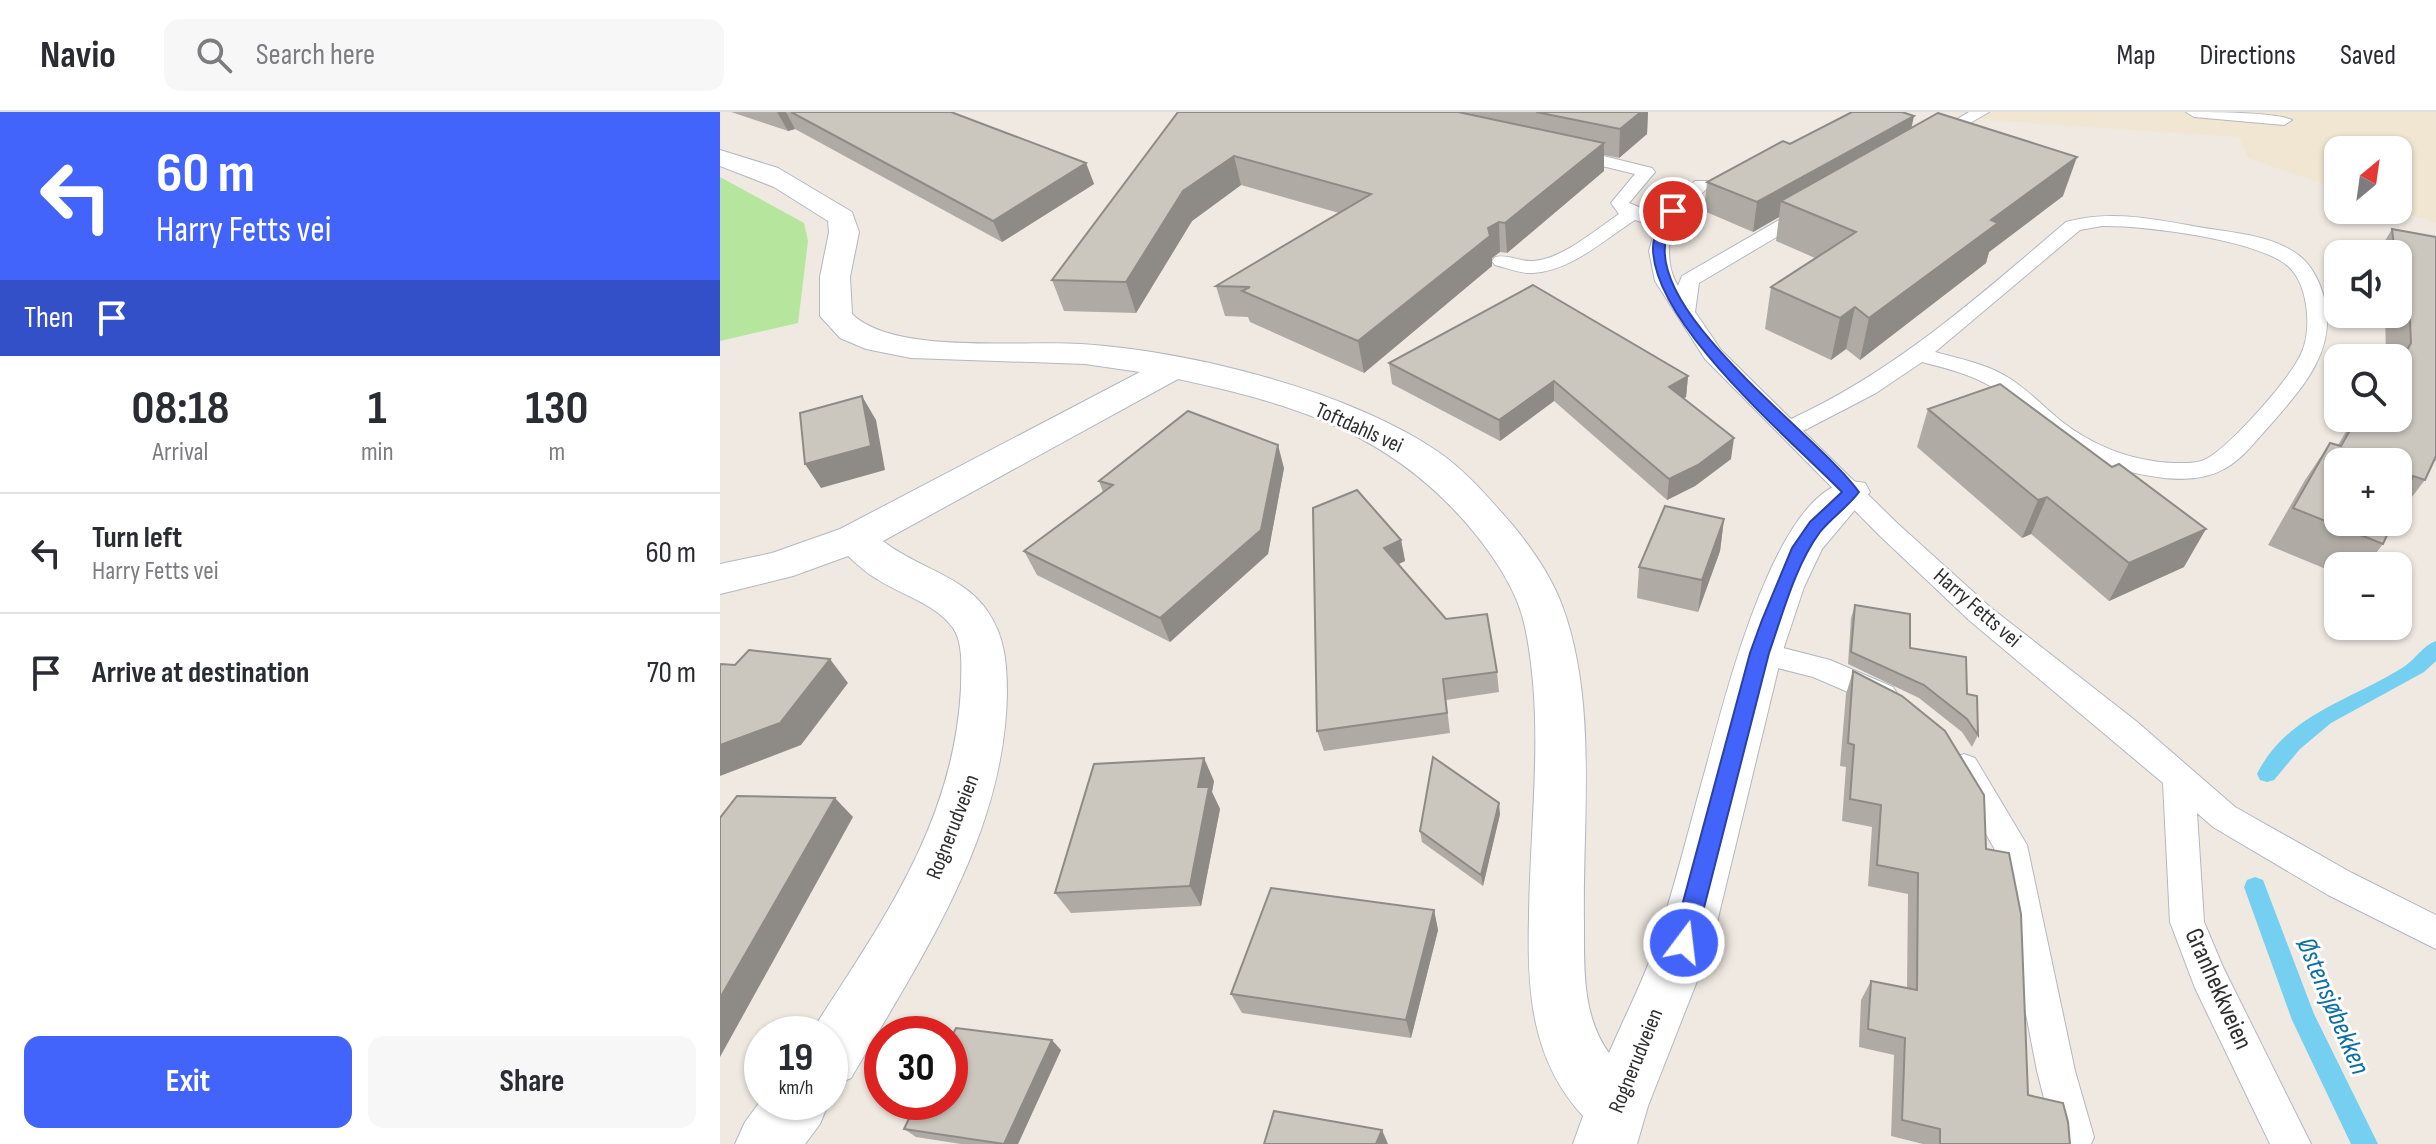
<!DOCTYPE html>
<html lang="en">
<head>
<meta charset="utf-8">
<style>
	body { margin:0; font-family:"Sofia Sans Condensed",sans-serif; background:#f7f7f7; color:#2b2b33; height:100vh; display:flex; flex-direction:column; font-size:30px; white-space:nowrap }
	* { box-sizing:border-box; margin:0 }
	p { font-size:26px; color:#7c7c81 }
	.icon { flex:none; width:44px; height:44px; fill:none; stroke:currentColor; stroke-width:2; stroke-linecap:round; stroke-linejoin:round }
	.map { position:relative; flex:1; overflow:hidden }
	.sheet { display:flex; flex-direction:column; background:#fff; width:720px }
	.sheet>* { flex:none }
	.banner { background:#4264fb; color:#fff; overflow:hidden }
	.needle { width:52px; rotate:29deg }
	.controls { position:absolute; left:1604px; top:24px; display:grid; gap:16px }
	.controls a { display:grid; place-items:center; width:88px; height:88px; border-radius:16px; background:#fff; box-shadow:0 2px 6px #0004; font-size:40px }
	.speed { position:absolute; left:24px; top:904px; display:flex; gap:16px; font-size:40px; font-weight:700; text-align:center }
	.speed>* { display:grid; place-content:center; width:104px; height:104px; border-radius:50%; background:#fff; box-shadow:0 2px 6px #0004; line-height:1 }
	.speed small { font-size:20px; font-weight:400 }
	.speed .limit { border:12px solid #d22; background:#fff; color:#111 }
	.pin { position:absolute; display:grid; place-items:center; width:68px; height:68px; color:#fff; margin:-34px; border:4px solid #fff; border-radius:50%; box-shadow:0 2px 8px #0007 }
	.me { position:absolute; width:88px; margin:-44px; rotate:15deg; stroke-linejoin:round; filter:drop-shadow(0 0 6px #0008) }
	.turn { display:flex; align-items:center; gap:28px; height:168px; padding:0 24px; font-size:36px }
	.turn .icon { width:104px; height:104px; stroke-width:2.5 }
	.turn b { display:block; font-size:56px; line-height:68px }
	.then { display:flex; align-items:center; height:76px; padding:0 24px; background:#0003; gap:16px; font-size:30px }
	.eta { display:flex; justify-content:space-evenly; align-items:center; height:136px; text-align:center }
	.eta b { font-size:48px; font-weight:700; line-height:56px }
	.button { display:flex; gap:16px; margin-top:auto; padding:16px 24px }
	.button a { flex:1; height:92px; border-radius:16px; background:#4264fb; color:#fff; font-size:32px; font-weight:700; line-height:92px; text-align:center }
	.button a+a { background:#f7f7f7; color:#2b2b33 }
	ul { padding:0; list-style:none }
	li { display:flex; align-items:center; gap:24px; height:120px; padding:0 24px; border-top:2px solid #e1e1e2 }
	li div { flex:1 }
	li b { display:block; font-size:30px }
	li em { font-style:normal }
	header { display:flex; align-items:center; gap:48px; box-sizing:border-box; height:112px; padding:0 40px; background:#fff; border-bottom:2px solid #e1e1e2 }
	header strong { font-size:38px }
	nav { display:flex; gap:44px; margin-inline-start:auto; font-size:28px }
	.search { width:560px; height:72px; background:#f7f7f7; display:flex; align-items:center; gap:20px; box-sizing:border-box; padding:0 28px; border-radius:16px; color:#7c7c81; font-size:30px }
	main { display:flex; flex:1; min-height:0 }
	.map>svg:first-child { display:block }
	.education { fill:#f0e6d1 }
	.green { fill:#b6e59e }
	.lines { fill:none; stroke-linecap:round; stroke-linejoin:round }
	.stream { fill:#75cff0; fill-rule:evenodd }
	.service-casing { stroke:#b4b7c1; stroke-width:2 }
	.minor-casing { stroke:#b4b7c1; stroke-width:2 }
	.service { fill:#fff; fill-rule:evenodd }
	.minor { fill:#fff; fill-rule:evenodd }
	.wall { fill:#afaba4 }
	.shaded-wall { fill:#8e8b86 }
	.building { fill:#cbc7bf; stroke:#8e8b86; stroke-width:2 }
	.route { fill:#4264fb; stroke:#2b41a3; stroke-width:2 }
	.labels { text-anchor:middle; dominant-baseline:central; stroke-width:6; stroke-linejoin:round; paint-order:stroke }
	.street-label { font-size:22px; fill:#2e2e2e; stroke:#fff }
	.near-street-label { font-size:26px; fill:#2e2e2e; stroke:#fff }
	.near-water-label { font-size:28px; font-style:italic; fill:#0d6fa3; stroke:#fff }
</style>
</head>
<body>
<header>
<strong>Navio</strong>
<div class="search"><svg class="icon" aria-label="search" viewBox="0 0 24 24"><circle cx="10" cy="10" r="6"/><path d="M15 15l6 6"/></svg>Search here</div>
<nav><a>Map</a><a>Directions</a><a>Saved</a></nav>
</header>
<main>
<section class="sheet">
<div class="banner">
<div class="turn"><svg class="icon" aria-label="left" viewBox="0 0 24 24"><path d="M17 20v-9H6M10 6l-5 5 5 5"/></svg><div><b>60 m</b>Harry Fetts vei</div></div>
<div class="then">Then<svg class="icon" aria-label="arrive" viewBox="0 0 24 24"><path d="M6 21V4h12l-3 4 3 4H6"/></svg></div>
</div>
<div class="eta">
<div><b>08:18</b><p>Arrival</p></div>
<div><b>1</b><p>min</p></div>
<div><b>130</b><p>m</p></div>
</div>
<ul>
<li><svg class="icon" aria-label="left" viewBox="0 0 24 24"><path d="M17 20v-9H6M10 6l-5 5 5 5"/></svg><div><b>Turn left</b><p>Harry Fetts vei</p></div><em>60 m</em></li>
<li><svg class="icon" aria-label="arrive" viewBox="0 0 24 24"><path d="M6 21V4h12l-3 4 3 4H6"/></svg><div><b>Arrive at destination</b></div><em>70 m</em></li>
</ul>
<div class="button"><a>Exit</a><a>Share</a></div>
</section>
<div class="map">
<svg width="1716" height="1032" viewBox="0 0 1716 1032">
	<rect width="100%" height="100%" fill="#efe9e1"/>
	<!-- education -->
	<path class="education" d="M1244 0H1716V111L1678 98V38H1618V77L1528 46 1519 25 1269 8Z"/>
	<!-- green -->
	<path class="green" d="M0 65 84 111 88 129 78 211 0 229Z"/>
	<g class="lines">
		<!-- stream -->
		<g class="stream">
			<path d="M1716 529V549L1704 560 1611 611 1580 637 1554 668 1547 670 1540 668 1537 662C1566 603 1631 588 1682 556 1694 549 1703 533 1716 529Z"/>
			<path d="M1535 765 1543 768 1594 902 1658 1032H1631L1572 908 1524 775 1527 768Z"/>
		</g>
		<!-- service casing -->
		<g class="service-casing">
			<g id="service">
				<path d="M1249 0H1269L1216 31 1210 33 1202 28Z"/>
				<path d="M1466 0C1490 0 1555 0 1572 8L1564 13 1474 5Z"/>
				<path d="M847 35 932 56 935 60 909 91 941 104 947 95 975 69H987L990 73C982 83 970 90 962 101 946 120 945 153 958 174L962 164 1085 93H1097L1100 97 1097 101 979 171 975 200 1001 238 1071 307C1176 259 1259 184 1346 110 1394 97 1437 108 1484 116 1516 121 1557 124 1582 146 1594 157 1601 173 1605 189 1616 239 1583 275 1552 311 1538 326 1523 347 1504 357 1487 367 1463 368 1444 366 1405 361 1363 349 1332 324 1311 308 1293 288 1270 274 1250 262 1225 256 1202 250L1156 281 1083 319 1177 411 1270 495 1416 609 1515 695 1632 761 1716 803V837L1608 783 1493 715 1477 701 1484 810 1503 855 1591 1032H1550L1475 876 1450 810 1443 671 1250 509 1159 423 985 247 935 169 929 139 936 115 915 108C885 127 851 159 813 161 801 162 787 156 775 153L772 149 775 145C788 142 800 150 813 149 843 147 875 118 899 102L891 91 915 62 841 44 839 40ZM1382 114C1423 113 1540 128 1569 155 1589 174 1592 219 1581 242 1569 268 1513 331 1488 346 1478 352 1464 351 1453 351 1412 349 1373 334 1341 309 1324 295 1308 278 1289 266 1267 252 1240 247 1215 240L1360 118Z"/>
				<path d="M1040 530 1110 548 1173 575 1178 583 1173 591 1163 595 1093 565 1030 549 1026 541 1030 533Z"/>
				<path d="M1244 642 1255 646 1307 733 1355 959 1374 1025 1371 1032H1337L1334 1025 1317 959 1274 736 1228 655 1233 646Z"/>
			</g>
		</g>
		<!-- minor casing -->
		<g class="minor-casing">
			<g id="minor">
				<path d="M0 38 58 56 132 100 139 120 130 165 132 202C173 243 303 228 361 232 469 239 627 278 717 339 745 358 768 385 790 410 811 435 832 465 843 496 878 592 862 712 864 812 864 856 862 904 889 941 905 904 924 867 937 829 956 770 971 708 988 648 1004 591 1061 348 1145 371L1150 380 1102 437 1084 475 1062 541 992 831 928 994 917 1032H853L863 1004C811 948 807 878 809 805 810 709 825 610 805 515 798 481 778 451 757 424 677 324 580 293 458 267L163 429C195 455 245 464 268 500 285 525 287 552 287 581 285 723 200 848 131 966L110 975V922H90C161 811 234 712 241 576 241 558 244 532 233 516 215 491 181 483 157 467 146 461 137 452 128 444L73 464 0 482V452L52 441 120 417 420 260 365 252 191 246 146 237 120 226 100 204V165L109 120 108 109 54 75 0 54Z"/>
				<path d="M42 987V990H109L100 1012 85 1032H15L25 1010Z"/>
			</g>
		</g>
		<!-- service -->
		<use href="#service" class="service"/>
		<!-- minor -->
		<use href="#minor" class="minor"/>
	</g>
	<!-- wall -->
	<g class="wall">
		<path d="M11 0H231L366 51 374 72 282 130 75 17 68 19Z"/>
		<path d="M458 0H928L927 22 899 46 884 43V59L787 141 780 140 772 146V154L644 261 530 210 528 205 505 204 496 174 619 101 521 73 472 109 416 201 344 199 332 168Z"/>
		<path d="M1192 16 1343 84 1269 140 1266 151 1140 248 1126 237 1111 248 1045 217 1051 175 1095 146 1056 129 1059 105 1033 120 984 99 987 70 1070 32Z"/>
		<path d="M1672 117 1716 125V348L1714 350H1713L1705 368 1678 403V350L1663 432 1646 454H1618V462L1548 433 1585 368 1610 331 1618 333 1634 306H1678V246H1666L1665 203 1663 202H1678V142H1657Z"/>
		<path d="M669 251 968 264 966 285 964 286 1011 347 975 374 947 388 834 289 780 329 672 272Z"/>
		<path d="M1208 297 1464 455 1389 489 1311 422 1302 426 1197 335Z"/>
		<path d="M564 356 548 442 450 530 317 463 304 439 383 380 379 369Z"/>
		<path d="M1004 407 1000 439 978 500 917 486 919 455Z"/>
		<path d="M681 428 685 449 678 452 726 507 777 560 779 580 726 588 730 621 604 639 597 619Z"/>
		<path d="M1135 493 1247 582 1258 623 1252 635 1242 620 1199 586 1128 552 1131 506Z"/>
		<path d="M1133 559 1266 737 1308 983 1350 1032H1203L1171 1024 1174 943 1139 935 1141 888 1151 869 1187 876 1188 782 1148 774 1152 715 1122 709 1126 655 1120 654 1126 582Z"/>
		<path d="M494 669 492 680 500 697 481 794 351 801 335 781Z"/>
		<path d="M780 702 763 774 702 730 700 719Z"/>
		<path d="M714 798 718 818 691 926 522 901 511 882Z"/>
		<path d="M341 938 298 1032H241L196 1025 184 1017Z"/>
	</g>
	<!-- shaded-wall -->
	<g class="shaded-wall">
		<path d="M57 0H66L75 17 68 19Z"/>
		<path d="M921 0H928L927 22 899 46 900 17Z"/>
		<path d="M1194 4 1188 32 1061 89 1059 105 1033 120 1037 90Z"/>
		<path d="M884 31V59L787 141 785 111Z"/>
		<path d="M514 44 521 73 472 109 416 201 406 170 463 79Z"/>
		<path d="M1357 45 1343 84 1269 140 1266 151 1140 248 1149 206 1271 108Z"/>
		<path d="M366 51 374 72 282 130 273 109Z"/>
		<path d="M779 110 780 140 772 146V154L644 261 638 229 768 116Z"/>
		<path d="M1135 195 1126 237 1111 248 1120 206Z"/>
		<path d="M968 264 966 285 947 295 949 275Z"/>
		<path d="M834 269V289L780 329 779 308Z"/>
		<path d="M142 284 156 308 165 358 101 376 85 352Z"/>
		<path d="M1014 326 1011 347 975 374 947 388 949 367Z"/>
		<path d="M558 333 564 356 548 442 450 530 440 506Z"/>
		<path d="M1327 385 1311 422 1302 426 1318 388Z"/>
		<path d="M1004 407 1000 439 978 500 982 468Z"/>
		<path d="M1486 417 1464 455 1389 489 1409 451Z"/>
		<path d="M681 428 685 449 668 457 664 436Z"/>
		<path d="M110 547 128 571 81 633 0 664V633Z"/>
		<path d="M484 646 494 669 492 680 500 697 481 794 470 774 478 675Z"/>
		<path d="M115 686 133 705 0 945V886Z"/>
		<path d="M779 691 780 702 763 774 761 763Z"/>
		<path d="M714 798 718 818 691 926 686 908Z"/>
		<path d="M332 928 341 938 298 1032H284Z"/>
		<path d="M662 1018 668 1032H656Z"/>
	</g>
	<!-- building -->
	<g class="building">
		<path d="M71 0H231L366 51 273 109Z"/>
		<path d="M458 0H738L884 31 785 111 779 110 768 116 770 124 638 229 522 179 530 175 496 174 651 82 514 44 463 79 406 170 332 168Z"/>
		<path d="M816 0H921L900 17Z"/>
		<path d="M1132 0H1182L1194 4 1037 90 987 70 1063 29 1070 32Z"/>
		<path d="M1218 1 1357 45 1271 108 1278 111 1149 206 1135 195 1120 206 1051 175 1136 120 1061 89Z"/>
		<path d="M1672 117 1716 125V344L1705 368 1693 364 1678 398V350H1618V410H1673L1663 432 1573 396 1610 331 1621 334 1637 306H1678V255L1691 231 1688 167 1678 164V142H1675Z"/>
		<path d="M813 173 968 264 949 275 1014 326 978 353 949 367 834 269 779 308 669 251Z"/>
		<path d="M1280 272 1392 355 1399 352 1486 417 1409 451 1327 385 1318 388 1208 297Z"/>
		<path d="M142 284 151 334 85 352 80 301Z"/>
		<path d="M468 299 558 333 541 418 440 506 304 439 393 373 379 369Z"/>
		<path d="M637 378 681 428 664 436 726 507 767 502 777 560 723 567 727 601 597 619 593 396Z"/>
		<path d="M945 394 1004 407 982 468 919 455Z"/>
		<path d="M1135 493 1190 502V536L1246 545 1247 582 1257 584 1258 623 1247 607 1204 573 1131 540Z"/>
		<path d="M29 538 110 547 60 611 0 633V553L1 552 15 553Z"/>
		<path d="M1133 559 1182 584 1225 619 1264 683 1266 737 1289 741 1301 802 1308 983 1343 991 1348 1010 1350 1032H1220V1017L1182 1008 1185 926 1148 917 1151 869 1197 878 1198 761 1157 753 1161 693 1130 687 1134 633 1128 631Z"/>
		<path d="M713 645 779 691 761 763 700 719Z"/>
		<path d="M484 646 478 675H489L470 774 335 781 374 652Z"/>
		<path d="M17 684 115 686 0 886V706Z"/>
		<path d="M551 776 714 798 686 908 511 882Z"/>
		<path d="M236 916 332 928 284 1032 184 1017 197 990H230V928Z"/>
		<path d="M554 999 662 1018 656 1032H544Z"/>
	</g>
	<!-- route -->
	<path class="route" d="M949 96 959 99C955 108 948 118 946 127 928 204 1098 323 1139 380 1128 395 1112 405 1100 420 1075 454 1063 501 1049 541L975 831 972 839 964 842 956 839 952 831 1030 541 1042 508 1072 436 1090 410 1122 380C1070 327 933 212 933 136 933 122 942 108 949 96Z"/>
	<g class="labels">
		<!-- street labels -->
		<g class="street-label">
			<text transform="translate(639 316) rotate(24)">Toftdahls vei</text>
			<text transform="translate(1257 496) rotate(41)">Harry Fetts vei</text>
			<text transform="translate(233 715) rotate(-69)">Rognerudveien</text>
			<text transform="translate(916 949) rotate(-68)">Rognerudveien</text>
		</g>
		<!-- near-street labels -->
		<g class="near-street-label">
			<text transform="translate(1498 877) rotate(66)">Granhekkveien</text>
		</g>
		<!-- near-water labels -->
		<g class="near-water-label">
			<text transform="translate(1613 894) rotate(67)">Østensjøbekken</text>
		</g>
	</g>
</svg>
<div class="controls">
<a><svg class="needle" viewBox="-14 -14 28 28"><path d="M0-13l5 13h-10z" fill="#e53935"/><path d="M0 13l5-13h-10z" fill="#7c7c81"/></svg></a>
<a><svg class="icon" aria-label="sound" viewBox="0 0 24 24"><path d="M4 9h4l5-4v14l-5-4H4zM17 9q2 3 0 6"/></svg></a>
<a><svg class="icon" aria-label="search" viewBox="0 0 24 24"><circle cx="10" cy="10" r="6"/><path d="M15 15l6 6"/></svg></a>
<a>+</a>
<a>−</a>
</div>
<div class="speed"><div>19<small>km/h</small></div><div class="limit">30</div></div>
<div class="pin" style="left:953px;top:99px;background:#d93025"><svg class="icon" aria-label="arrive" viewBox="0 0 24 24"><path d="M6 21V4h12l-3 4 3 4H6"/></svg></div>
<svg class="me" style="left:964px;top:831px" viewBox="-20 -20 40 40"><circle r="17" fill="#4264fb" stroke="#fff" stroke-width="3"/><path d="M0-11L8 9 0 5-8 9z" fill="#fff"/></svg>
</div>
</main>
</body>
</html>
